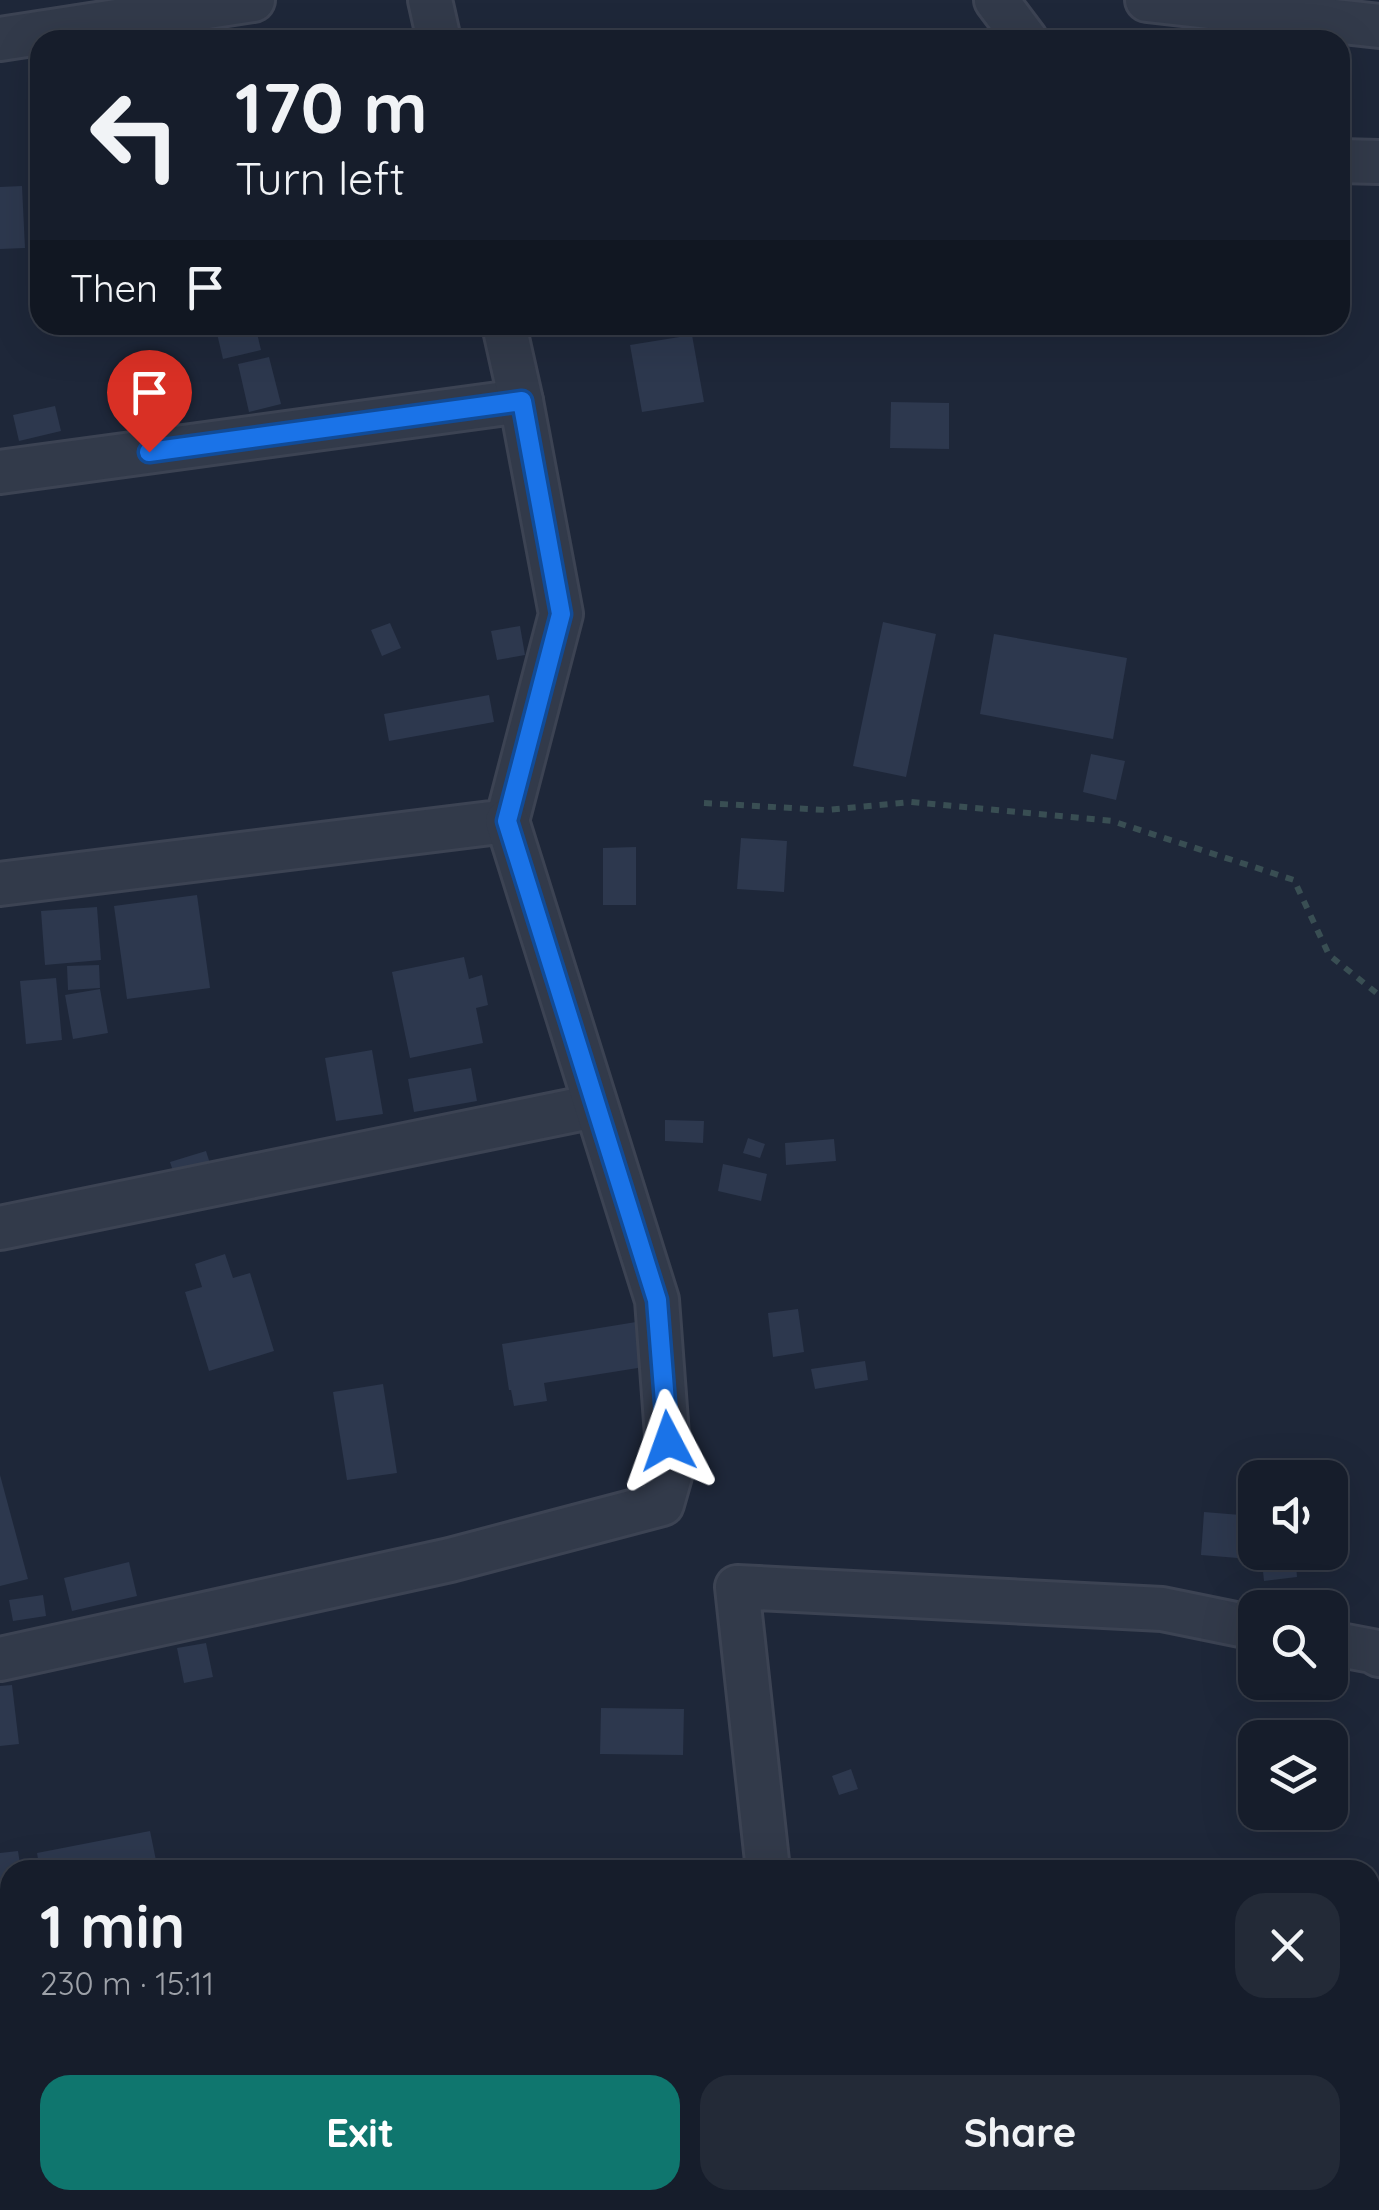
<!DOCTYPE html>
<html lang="en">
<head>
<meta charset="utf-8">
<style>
	body { margin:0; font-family:Quicksand,sans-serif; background:#232a37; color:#f1f3f6; height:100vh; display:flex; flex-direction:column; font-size:38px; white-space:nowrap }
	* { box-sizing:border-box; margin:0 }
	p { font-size:32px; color:#9ea2a9 }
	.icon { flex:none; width:55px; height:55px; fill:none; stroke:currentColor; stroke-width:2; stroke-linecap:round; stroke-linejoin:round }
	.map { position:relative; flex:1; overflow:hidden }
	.details { position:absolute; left:0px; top:1860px; width:1380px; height:350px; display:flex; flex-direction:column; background:#161d2b; border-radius:30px 30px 0 0; box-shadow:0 10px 40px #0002,0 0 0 2px #353b47 }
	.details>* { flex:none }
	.hud { position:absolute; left:30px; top:30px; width:1320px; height:305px; border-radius:30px; box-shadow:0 10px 40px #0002,0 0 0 2px #353b47; background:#161d2b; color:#f1f3f6; overflow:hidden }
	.fabs { position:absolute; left:1238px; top:1460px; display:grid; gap:20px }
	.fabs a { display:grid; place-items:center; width:110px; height:110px; border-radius:20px; background:#161d2b; box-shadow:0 10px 40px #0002,0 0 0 2px #353b47; font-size:50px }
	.pin { position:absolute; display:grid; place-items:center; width:85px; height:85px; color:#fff; margin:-102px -42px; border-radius:50% 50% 50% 0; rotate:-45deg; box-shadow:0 0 10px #0007 }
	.pin .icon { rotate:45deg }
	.me { position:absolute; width:110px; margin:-55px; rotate:356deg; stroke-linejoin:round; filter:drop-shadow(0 0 8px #0008) }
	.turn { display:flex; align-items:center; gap:35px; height:210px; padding:0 40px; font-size:45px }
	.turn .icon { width:130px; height:130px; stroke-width:2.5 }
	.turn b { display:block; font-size:70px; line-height:85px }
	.then { display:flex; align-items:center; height:95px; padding:0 40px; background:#0003; gap:20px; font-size:38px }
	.round { display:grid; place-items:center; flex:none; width:105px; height:105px; border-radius:30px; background:#232a37 }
	.headline { display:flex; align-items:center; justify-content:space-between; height:170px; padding:0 40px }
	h1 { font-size:60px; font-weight:700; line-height:75px }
	.button { display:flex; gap:20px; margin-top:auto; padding:20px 40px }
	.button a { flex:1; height:115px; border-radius:30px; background:#0f766e; color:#fff; font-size:40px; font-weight:700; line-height:115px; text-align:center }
	.button a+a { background:#232a37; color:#f1f3f6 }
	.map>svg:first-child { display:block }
	.building { fill:#2d384e }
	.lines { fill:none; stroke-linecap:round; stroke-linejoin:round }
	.street-casing { stroke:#3c4353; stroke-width:48 }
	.path { stroke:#394e53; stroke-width:6; stroke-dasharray:8 8; stroke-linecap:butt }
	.street { stroke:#323a4a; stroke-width:42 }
	.route-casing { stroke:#114b97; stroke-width:25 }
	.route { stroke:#1a73e8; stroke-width:18 }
</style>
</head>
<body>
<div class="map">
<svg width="1379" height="2210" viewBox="0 0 1379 2210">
	<rect width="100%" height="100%" fill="#1e2739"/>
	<!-- building -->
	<g class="building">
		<path d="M772 28 774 40H710V37Z"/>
		<path d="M22 186 25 248 0 249V187Z"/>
		<path d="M215 325H255L261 350 223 359Z"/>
		<path d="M692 335 704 402 642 412 630 345Z"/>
		<path d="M269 357 281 404 249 412 238 364Z"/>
		<path d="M891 402 949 403V449L890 448Z"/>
		<path d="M55 406 61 431 19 441 13 415Z"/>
		<path d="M883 622 936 634 906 777 853 766Z"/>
		<path d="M390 623 401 648 382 656 371 630Z"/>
		<path d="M520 626 525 655 497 660 491 631Z"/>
		<path d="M994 634 1127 658 1113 739 980 714Z"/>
		<path d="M489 695 494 722 389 741 384 714Z"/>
		<path d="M1091 754 1125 761 1116 800 1083 792Z"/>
		<path d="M741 838 787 841 784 892 737 889Z"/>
		<path d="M636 847V905H603V848Z"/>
		<path d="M197 895 210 988 127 999 114 906Z"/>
		<path d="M97 907 101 960 45 965 41 911Z"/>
		<path d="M464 957 469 979 482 975 488 1005 476 1008 483 1043 410 1058 392 972Z"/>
		<path d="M99 965 100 988 68 990 67 966Z"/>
		<path d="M56 978 62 1040 26 1044 20 981Z"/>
		<path d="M100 989 108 1033 73 1039 65 995Z"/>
		<path d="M372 1050 383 1114 336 1121 325 1058Z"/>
		<path d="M471 1068 477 1101 414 1112 408 1079Z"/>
		<path d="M665 1120 704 1121 703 1143 665 1141Z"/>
		<path d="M748 1138 765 1144 760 1158 743 1153Z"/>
		<path d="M834 1139 836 1161 786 1165 785 1143Z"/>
		<path d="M206 1151 213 1173 177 1183 170 1162Z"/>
		<path d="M723 1164 767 1174 761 1201 718 1191Z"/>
		<path d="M225 1254 233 1278 250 1273 274 1351 209 1371 185 1292 202 1287 195 1264Z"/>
		<path d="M798 1309 804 1352 773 1357 768 1313Z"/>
		<path d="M636 1322 644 1367 544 1383 547 1401 514 1406 511 1390H509L502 1344Z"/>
		<path d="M865 1361 868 1380 815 1389 811 1369Z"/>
		<path d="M383 1384 397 1473 347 1480 333 1392Z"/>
		<path d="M0 1475 28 1579 0 1586Z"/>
		<path d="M1204 1512 1253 1516 1250 1559 1201 1555Z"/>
		<path d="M1261 1552H1295L1297 1577 1264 1581Z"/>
		<path d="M129 1562 137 1596 72 1611 64 1578Z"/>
		<path d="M43 1595 46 1616 13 1621 9 1600Z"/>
		<path d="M206 1643 213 1677 184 1683 177 1648Z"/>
		<path d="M12 1685 19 1744 0 1746V1686Z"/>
		<path d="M601 1708 684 1709 683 1755 600 1754Z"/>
		<path d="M851 1769 858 1789 839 1795 832 1776Z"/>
		<path d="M150 1831 158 1870H40L37 1853Z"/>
		<path d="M18 1851 21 1870H10V1884L0 1886V1853Z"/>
		<path d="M1037 2200H1067L1069 2210H1040Z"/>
		<path d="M231 2201 232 2210H177V2207Z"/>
	</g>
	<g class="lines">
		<!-- street casing -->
		<g class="street-casing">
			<g id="street">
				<path d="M430 0 439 40"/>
				<path d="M996 0 1026 40"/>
				<path d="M1147 0 1379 26"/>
				<path d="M0 39 253 0"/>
				<path d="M1340 161 1379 162"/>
				<path d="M0 472 521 401"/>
				<path d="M0 884 507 821 561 614 521 401 504 325"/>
				<path d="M0 1228 595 1106"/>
				<path d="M1330 1643 1372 1651 1379 1655"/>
				<path d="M0 1659 450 1560 662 1504 670 1476 657 1300 507 821"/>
				<path d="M768 1870 737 1587 1162 1609 1255 1628"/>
				<path d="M0 1976H10"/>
				<path d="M1370 2013 1379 2010"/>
				<path d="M967 2200 968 2210"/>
				<path d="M478 2210 480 2200"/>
			</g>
		</g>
		<!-- path -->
		<path class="path" d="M704 803 826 810 911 802 1112 821 1294 880 1329 955 1379 995"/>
		<!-- street -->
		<use href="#street" class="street"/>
	</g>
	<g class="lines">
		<!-- route casing -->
		<g class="route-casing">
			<path id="route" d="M149 452 522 401 561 614 507 821 657 1300 668 1441"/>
		</g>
		<!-- route -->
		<use href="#route" class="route"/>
	</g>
</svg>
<div class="fabs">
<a><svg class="icon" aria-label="sound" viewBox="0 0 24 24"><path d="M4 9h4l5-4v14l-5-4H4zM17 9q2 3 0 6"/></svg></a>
<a><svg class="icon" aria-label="search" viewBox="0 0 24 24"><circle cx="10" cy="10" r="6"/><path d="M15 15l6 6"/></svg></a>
<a><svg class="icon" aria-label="layers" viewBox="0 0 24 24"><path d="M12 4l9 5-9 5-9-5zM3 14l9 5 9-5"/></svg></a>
</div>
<div class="pin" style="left:149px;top:452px;background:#d93025"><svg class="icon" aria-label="arrive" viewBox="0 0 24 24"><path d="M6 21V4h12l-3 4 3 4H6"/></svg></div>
<svg class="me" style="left:668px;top:1441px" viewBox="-20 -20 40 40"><path d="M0-17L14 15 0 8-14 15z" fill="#1a73e8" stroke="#fff" stroke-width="4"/></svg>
<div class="hud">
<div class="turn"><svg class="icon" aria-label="left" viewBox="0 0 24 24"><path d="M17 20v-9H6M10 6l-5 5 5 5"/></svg><div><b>170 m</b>Turn left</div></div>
<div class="then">Then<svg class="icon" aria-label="arrive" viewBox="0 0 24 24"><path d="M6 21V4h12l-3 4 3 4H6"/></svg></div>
</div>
<section class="details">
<div class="headline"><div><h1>1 min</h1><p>230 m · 15:11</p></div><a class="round"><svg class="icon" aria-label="close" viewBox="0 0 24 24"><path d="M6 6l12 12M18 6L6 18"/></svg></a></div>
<div class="button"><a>Exit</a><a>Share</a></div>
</section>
</div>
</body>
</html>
